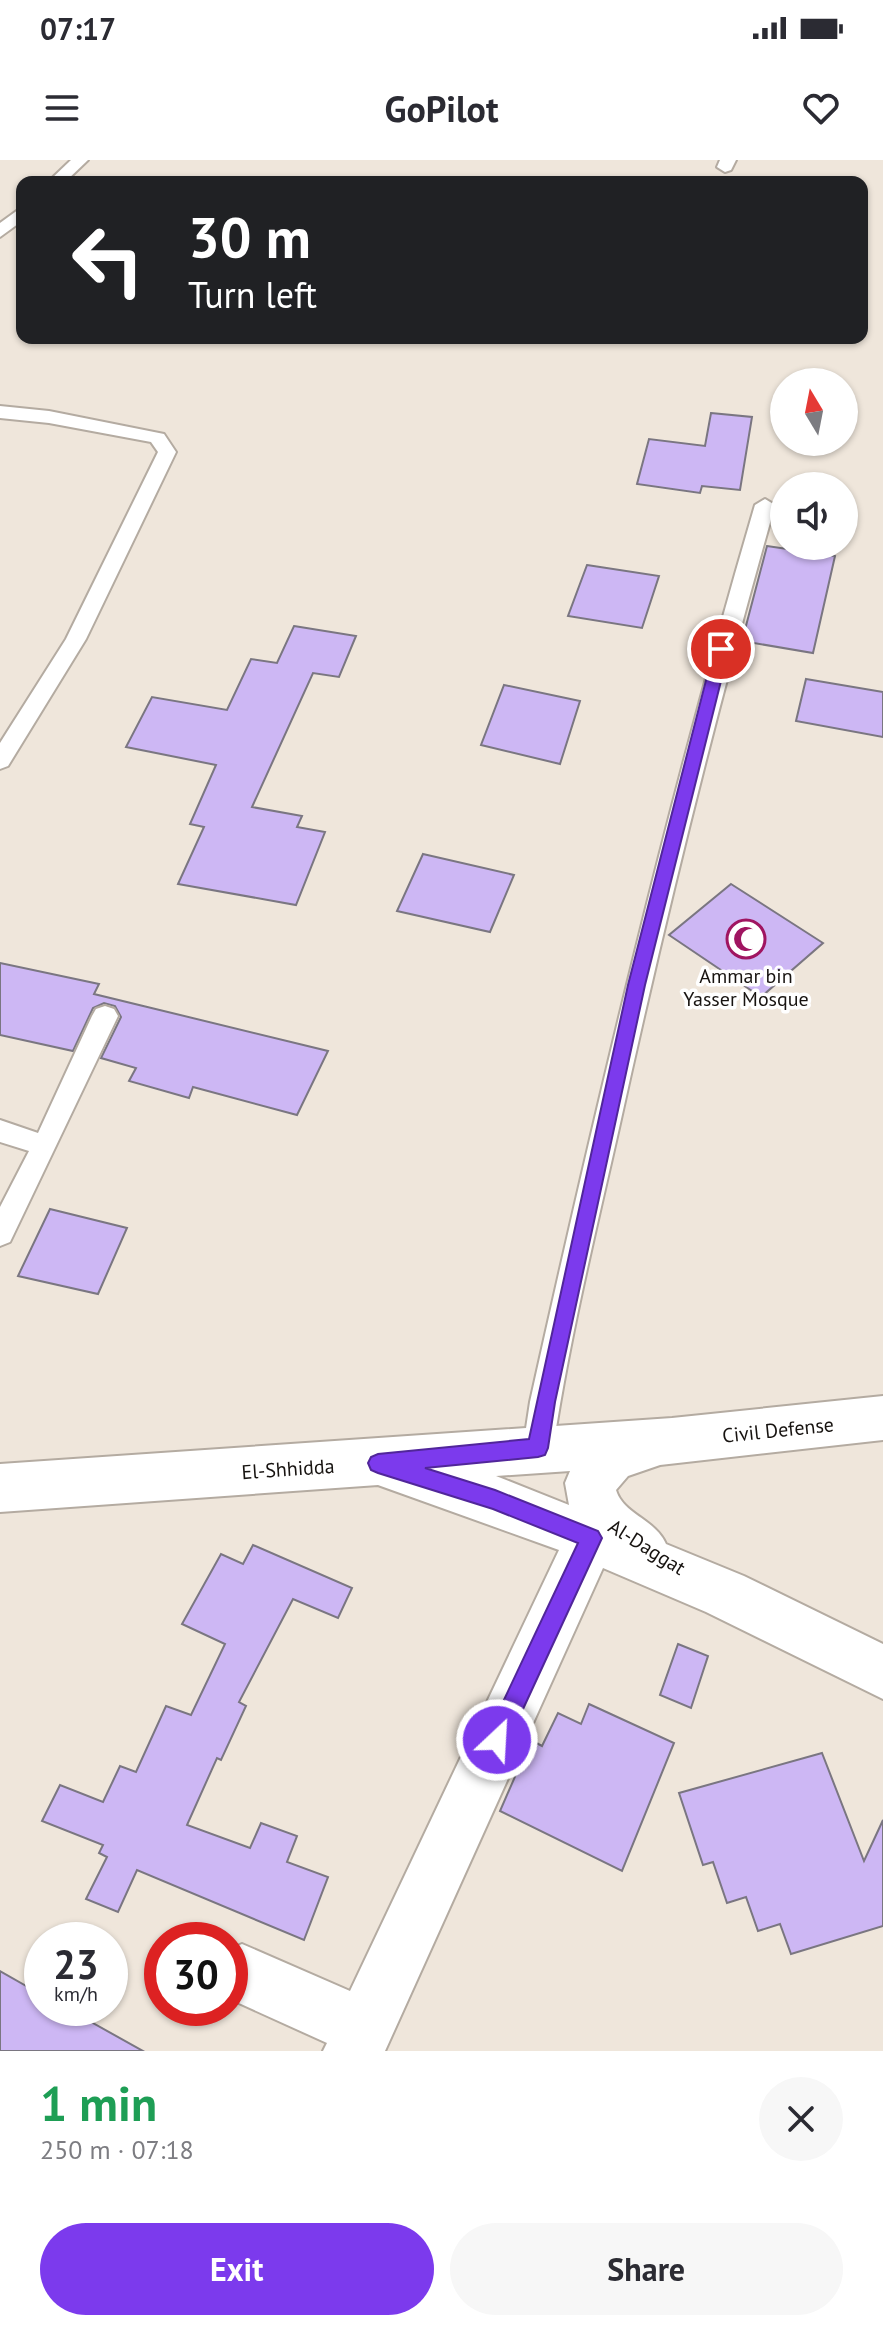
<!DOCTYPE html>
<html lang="en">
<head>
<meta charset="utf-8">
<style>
	body { margin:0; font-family:"PT Sans",sans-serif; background:#f7f7f7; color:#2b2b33; height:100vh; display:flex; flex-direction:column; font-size:30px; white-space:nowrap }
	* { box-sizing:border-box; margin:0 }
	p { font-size:26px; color:#7c7c81 }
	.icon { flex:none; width:44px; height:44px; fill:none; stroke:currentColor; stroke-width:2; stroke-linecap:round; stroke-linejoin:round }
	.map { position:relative; height:1891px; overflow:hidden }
	.side { display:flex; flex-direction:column; background:#fff; flex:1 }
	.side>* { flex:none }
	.banner { position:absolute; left:16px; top:16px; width:852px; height:168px; border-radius:16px; box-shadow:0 2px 6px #0004; background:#202124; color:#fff; overflow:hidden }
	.needle { width:52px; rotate:350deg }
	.fabs { position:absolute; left:770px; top:208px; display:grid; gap:16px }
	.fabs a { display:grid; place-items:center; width:88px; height:88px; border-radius:50%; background:#fff; box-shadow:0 2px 6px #0004; font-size:40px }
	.speed { position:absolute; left:24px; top:1762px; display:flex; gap:16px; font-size:40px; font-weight:700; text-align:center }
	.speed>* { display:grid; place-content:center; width:104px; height:104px; border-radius:50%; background:#fff; box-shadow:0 2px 6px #0004; line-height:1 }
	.speed small { font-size:20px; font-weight:400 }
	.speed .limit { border:12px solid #d22; background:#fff; color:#111 }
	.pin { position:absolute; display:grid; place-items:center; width:68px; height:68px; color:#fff; margin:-34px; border:4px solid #fff; border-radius:50%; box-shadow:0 2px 8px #0007 }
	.me { position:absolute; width:88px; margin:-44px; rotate:25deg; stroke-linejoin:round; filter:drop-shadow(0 0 6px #0008) }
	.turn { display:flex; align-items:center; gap:28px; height:168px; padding:0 40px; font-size:36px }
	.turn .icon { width:104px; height:104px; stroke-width:2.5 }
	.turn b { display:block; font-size:56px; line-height:68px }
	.round { display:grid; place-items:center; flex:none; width:84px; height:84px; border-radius:42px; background:#f7f7f7 }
	.head { display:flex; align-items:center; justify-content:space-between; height:136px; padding:0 40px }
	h1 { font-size:48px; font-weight:700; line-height:60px; color:#1e9e55 }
	.primary-button { display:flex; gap:16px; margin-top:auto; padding:16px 40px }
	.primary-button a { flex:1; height:92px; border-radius:48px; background:#7c3aed; color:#fff; font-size:32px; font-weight:700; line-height:92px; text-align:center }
	.primary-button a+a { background:#f7f7f7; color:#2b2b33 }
	.status { display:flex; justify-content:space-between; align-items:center; height:56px; padding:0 40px; background:#fff; direction:ltr }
	.status svg { height:22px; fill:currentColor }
	header { display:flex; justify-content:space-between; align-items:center; height:104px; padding:0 40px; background:#fff; font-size:36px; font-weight:700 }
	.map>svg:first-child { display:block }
	.building { fill:#cdb7f4; stroke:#7a7681; stroke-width:2 }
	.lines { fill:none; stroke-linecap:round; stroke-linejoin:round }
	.lane-casing { stroke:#b4aba1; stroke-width:4 }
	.street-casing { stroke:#b4aba1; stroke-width:4 }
	.lane { fill:#fff; fill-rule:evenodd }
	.street { fill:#fff; fill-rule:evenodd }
	.route { fill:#7c3aed; stroke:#51269a; stroke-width:2 }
	.labels { text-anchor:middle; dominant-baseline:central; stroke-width:7; stroke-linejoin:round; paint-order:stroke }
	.poi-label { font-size:20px; fill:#171310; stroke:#fff }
	.street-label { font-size:20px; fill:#171310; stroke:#fff }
</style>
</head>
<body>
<div class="status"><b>07:17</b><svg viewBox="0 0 49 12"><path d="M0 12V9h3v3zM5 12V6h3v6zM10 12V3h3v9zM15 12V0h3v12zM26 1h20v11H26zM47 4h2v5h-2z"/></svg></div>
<header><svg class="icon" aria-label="menu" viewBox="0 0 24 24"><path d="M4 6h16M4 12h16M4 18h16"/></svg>GoPilot<svg class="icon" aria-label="heart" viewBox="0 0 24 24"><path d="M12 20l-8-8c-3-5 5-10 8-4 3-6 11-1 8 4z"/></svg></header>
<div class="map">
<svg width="883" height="1891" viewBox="0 0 883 1891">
	<rect width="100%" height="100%" fill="#efe6db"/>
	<!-- building -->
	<g class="building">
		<path d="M711 253 752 257 740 330 702 326 700 333 637 324 649 279 705 286Z"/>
		<path d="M767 386 835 396 813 493 742 481Z"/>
		<path d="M587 405 659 416 642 468 568 456Z"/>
		<path d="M294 466 356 476 339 517 313 513 252 647 302 656 297 667 325 672 296 745 178 724 204 667 190 664 216 605 126 587 152 537 227 550 251 499 277 503Z"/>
		<path d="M806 519 883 532V577L796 561Z"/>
		<path d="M504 525 580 541 560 604 481 585Z"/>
		<path d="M423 694 514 715 490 772 397 751Z"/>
		<path d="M731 724 823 783 761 837 669 775Z"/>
		<path d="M0 803 99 824 94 834 328 891 297 955 193 927 189 938 129 921 136 908 101 898 121 857 115 846 104 843 93 848 73 891 0 875Z"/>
		<path d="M50 1049 127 1068 98 1134 18 1116Z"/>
		<path d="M253 1385 352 1428 338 1458 293 1439 239 1542 246 1546 221 1600 217 1598 187 1665 250 1688 261 1663 297 1676 287 1702 328 1717 304 1780 137 1710 118 1752 86 1739 107 1697 99 1693 103 1685 42 1661 60 1625 103 1642 120 1606 136 1612 166 1546 191 1555 225 1484 182 1464 221 1394 243 1404Z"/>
		<path d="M678 1484 708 1496 691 1548 660 1535Z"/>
		<path d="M589 1544 674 1583 622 1711 500 1651 531 1580 542 1586 558 1553 581 1564Z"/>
		<path d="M822 1593 864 1701 883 1660V1766L791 1794 780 1764 758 1771 746 1737 727 1743 713 1702 703 1705 679 1633Z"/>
		<path d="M0 1811 42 1835V1848H66L143 1891H0Z"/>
	</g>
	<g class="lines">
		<!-- lane casing -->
		<g class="lane-casing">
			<g id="lane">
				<path d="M71 0H88L65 22H48Z"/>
				<path d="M720 0H736L731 10 725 12 717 7Z"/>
				<path d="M22 47V61L0 77V63Z"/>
				<path d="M0 246 49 251 164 274 176 292 86 479 8 606 0 609V583L66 479 158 292 151 282 49 263 0 258Z"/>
				<path d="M765 339 775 345C716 551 665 759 619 968 595 1074 569 1180 553 1288L549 1298 538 1302 527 1298 523 1288 530 1242C597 941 668 641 755 345Z"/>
				<path d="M105 846 114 849 118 856 10 1082 0 1086V1047L29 991 0 982V960L38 973 92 856 96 849Z"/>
			</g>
		</g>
		<!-- street casing -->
		<g class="street-casing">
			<path id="street" d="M883 1236V1280L660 1305 628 1316 616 1330C623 1354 655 1359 666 1384L744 1416 883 1484V1539L706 1452 603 1408 385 1891H323L327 1883 230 1839V1789L242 1784 350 1831 559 1390 378 1325 0 1352V1304L672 1258ZM570 1311 565 1323 569 1345 496 1316Z"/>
		</g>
		<!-- lane -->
		<use href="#lane" class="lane"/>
		<!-- street -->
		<use href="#street" class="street"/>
	</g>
	<!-- route -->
	<path class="route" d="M721 484 729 489 645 825 555 1242 548 1288 545 1295 538 1297 425 1308 495 1330 598 1371 602 1378 505 1588 497 1592 489 1588 485 1580 578 1383 493 1349 378 1313 371 1310 368 1303 371 1297 378 1294 529 1279 628 825 714 489Z"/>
	<!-- icons -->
	<defs>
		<g id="mosque-ring" transform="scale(2)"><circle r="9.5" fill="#fff" stroke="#a01561" stroke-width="1.5"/><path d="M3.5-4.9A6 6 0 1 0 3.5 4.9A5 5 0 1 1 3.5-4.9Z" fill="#a01561"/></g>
	</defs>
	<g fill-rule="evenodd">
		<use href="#mosque-ring" x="746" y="779"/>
	</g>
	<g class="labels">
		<!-- poi labels -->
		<g class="poi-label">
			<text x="746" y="816">Ammar bin<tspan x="746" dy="23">Yasser Mosque</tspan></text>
		</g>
		<!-- street labels -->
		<g class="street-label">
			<text transform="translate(778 1270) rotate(-6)">Civil Defense</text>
			<text transform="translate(288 1309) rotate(-4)">El-Shhidda</text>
			<text transform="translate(647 1387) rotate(32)">Al-Daggat</text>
		</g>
	</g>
</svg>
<div class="fabs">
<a><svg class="needle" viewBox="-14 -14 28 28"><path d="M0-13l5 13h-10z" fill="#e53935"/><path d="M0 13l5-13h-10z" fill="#7c7c81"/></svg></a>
<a><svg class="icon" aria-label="sound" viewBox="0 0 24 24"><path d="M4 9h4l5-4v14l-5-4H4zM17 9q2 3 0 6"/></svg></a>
</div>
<div class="speed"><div>23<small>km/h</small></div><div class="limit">30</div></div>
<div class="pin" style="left:721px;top:489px;background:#d93025"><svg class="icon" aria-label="arrive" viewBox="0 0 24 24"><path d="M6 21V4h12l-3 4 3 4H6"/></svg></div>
<svg class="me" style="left:497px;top:1580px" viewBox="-20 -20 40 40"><circle r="17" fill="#7c3aed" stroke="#fff" stroke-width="3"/><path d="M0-11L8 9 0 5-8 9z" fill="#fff"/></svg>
<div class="banner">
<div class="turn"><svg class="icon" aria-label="left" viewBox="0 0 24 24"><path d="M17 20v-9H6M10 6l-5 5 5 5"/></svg><div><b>30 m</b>Turn left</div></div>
</div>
</div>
<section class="side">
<div class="head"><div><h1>1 min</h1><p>250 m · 07:18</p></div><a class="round"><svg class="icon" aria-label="close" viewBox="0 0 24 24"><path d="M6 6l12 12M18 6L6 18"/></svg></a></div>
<div class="primary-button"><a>Exit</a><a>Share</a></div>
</section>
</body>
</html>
